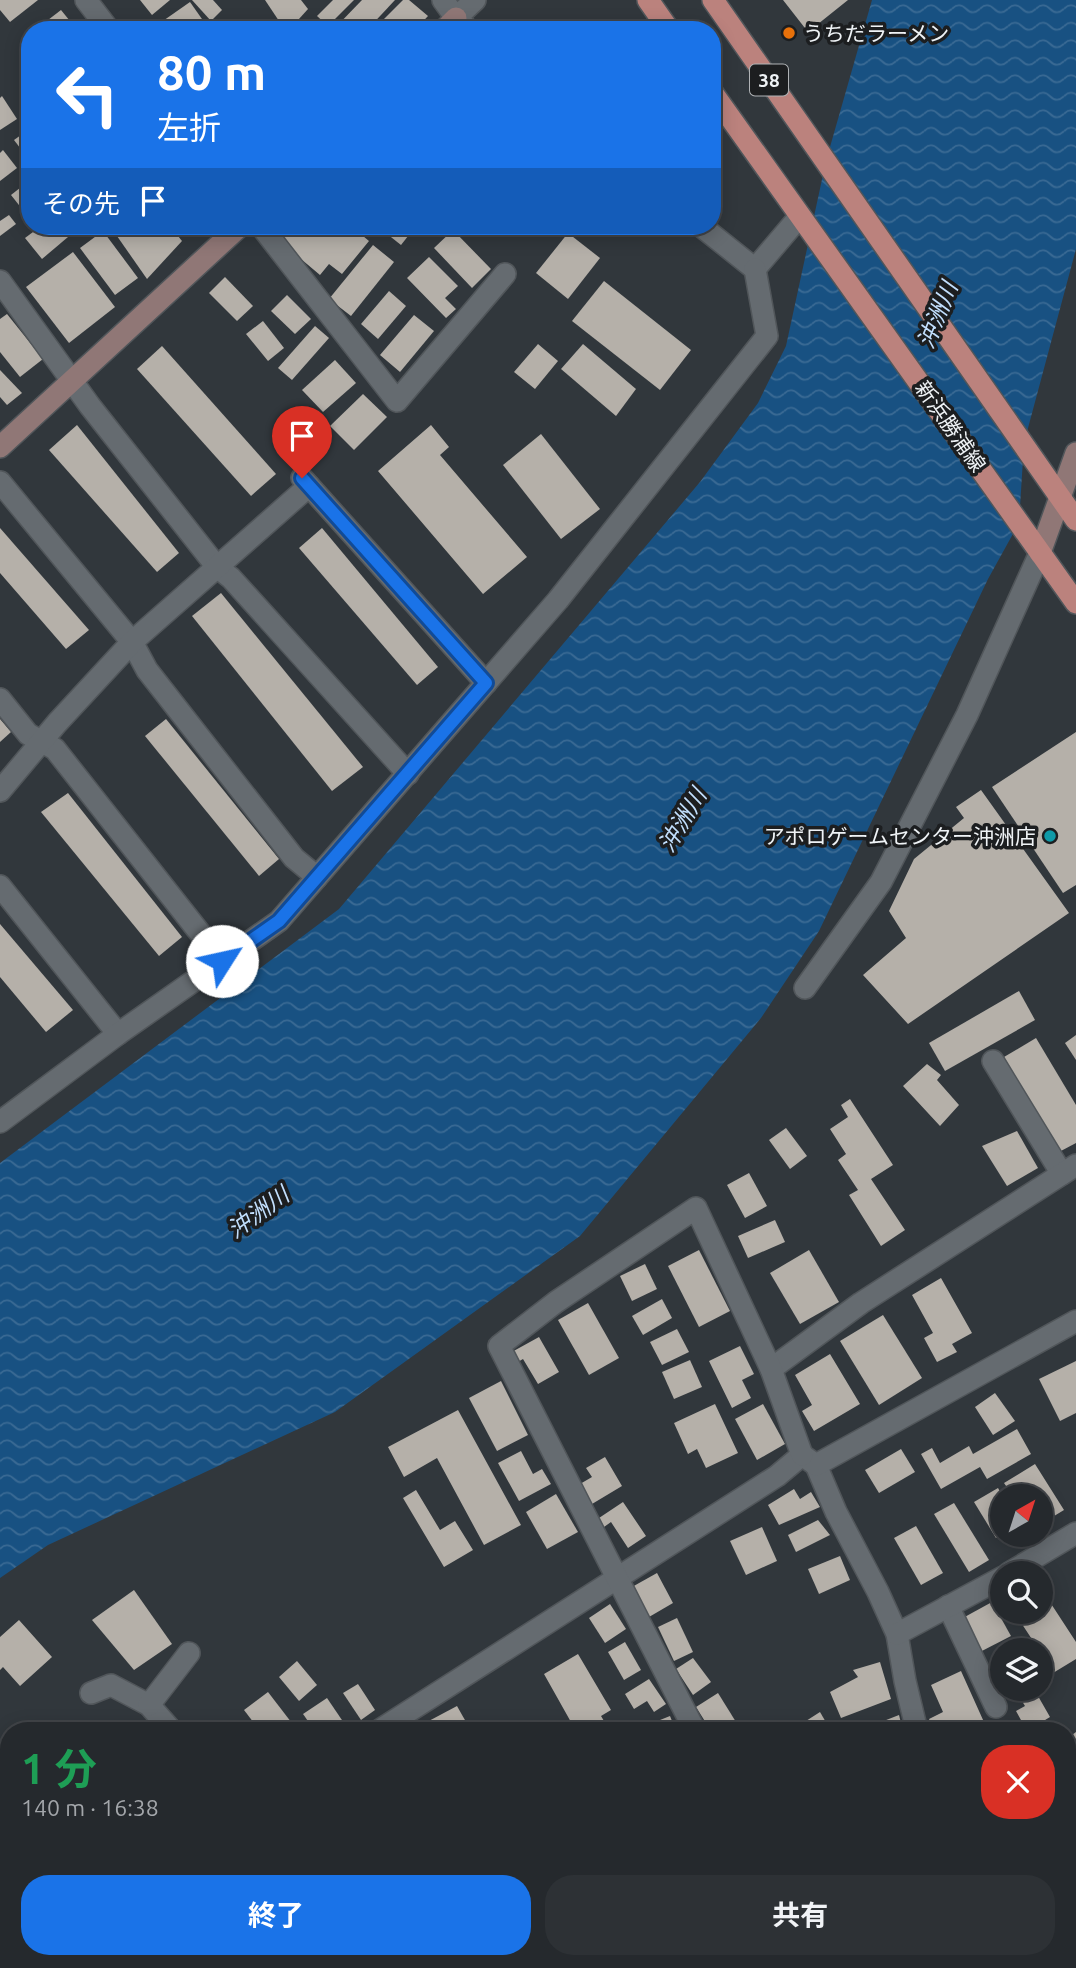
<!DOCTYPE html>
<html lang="ja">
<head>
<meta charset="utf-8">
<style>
	body { margin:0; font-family:Ubuntu,"Noto Sans JP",sans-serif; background:#2d3135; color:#f1f3f6; height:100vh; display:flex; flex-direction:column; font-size:26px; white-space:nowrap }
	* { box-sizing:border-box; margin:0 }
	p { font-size:23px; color:#a3a6aa }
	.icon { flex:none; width:38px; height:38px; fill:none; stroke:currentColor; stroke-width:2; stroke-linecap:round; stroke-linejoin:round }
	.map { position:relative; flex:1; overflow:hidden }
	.side { position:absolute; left:0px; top:1722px; width:1076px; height:247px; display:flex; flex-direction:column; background:#25292d; border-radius:28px 28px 0 0; box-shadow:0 4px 18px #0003,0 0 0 2px #424549 }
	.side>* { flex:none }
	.hud { position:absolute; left:21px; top:21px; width:700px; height:214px; border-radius:28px; box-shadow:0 4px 18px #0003,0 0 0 2px #424549; background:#1a73e8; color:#fff; overflow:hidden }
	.needle { width:46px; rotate:39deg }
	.controls { position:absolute; left:990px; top:1484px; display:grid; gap:14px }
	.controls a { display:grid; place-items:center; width:63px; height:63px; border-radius:50%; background:#25292d; box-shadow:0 4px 18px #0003,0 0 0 2px #424549; font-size:35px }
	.pin { position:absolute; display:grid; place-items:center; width:60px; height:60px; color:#fff; margin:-72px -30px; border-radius:50% 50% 50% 0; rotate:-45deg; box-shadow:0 0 7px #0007 }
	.pin .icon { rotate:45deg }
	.me { position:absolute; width:77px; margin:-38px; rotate:55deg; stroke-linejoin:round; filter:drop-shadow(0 0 5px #0008) }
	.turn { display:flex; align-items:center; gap:24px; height:147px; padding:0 21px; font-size:32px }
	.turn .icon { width:91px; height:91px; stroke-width:2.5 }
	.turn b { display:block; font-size:49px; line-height:60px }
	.then { display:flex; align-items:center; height:66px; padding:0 21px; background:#0003; gap:14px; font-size:26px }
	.round { display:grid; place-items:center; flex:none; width:74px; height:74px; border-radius:28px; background:#2d3135 }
	.head { display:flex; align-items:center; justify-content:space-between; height:119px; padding:0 21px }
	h1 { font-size:42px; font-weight:700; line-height:52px; color:#1e9e55 }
	.button { display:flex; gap:14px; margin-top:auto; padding:14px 21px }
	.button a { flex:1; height:80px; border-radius:28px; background:#1a73e8; color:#fff; font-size:28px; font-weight:700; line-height:80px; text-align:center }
	.button a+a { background:#2d3135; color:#f1f3f6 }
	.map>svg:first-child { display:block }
	.water { fill:url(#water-waves) }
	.building { fill:#b5b0a9 }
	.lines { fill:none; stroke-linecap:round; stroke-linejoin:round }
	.street-casing { stroke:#51565a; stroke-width:24 }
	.secondary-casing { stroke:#51565a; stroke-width:24 }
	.primary-casing { stroke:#51565a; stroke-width:24 }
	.street { stroke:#656b70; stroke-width:21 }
	.secondary { stroke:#907776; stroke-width:21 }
	.primary { stroke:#bb827d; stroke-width:21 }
	.route-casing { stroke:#114b97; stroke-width:18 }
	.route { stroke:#1a73e8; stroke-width:12 }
	.food-dot { fill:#e8710a; stroke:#1c1e20; stroke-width:2.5 }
	.culture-dot { fill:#0f9aa8; stroke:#1c1e20; stroke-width:2.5 }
	.labels { text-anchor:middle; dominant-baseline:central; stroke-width:7; stroke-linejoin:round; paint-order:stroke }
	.shield { fill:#1c1e20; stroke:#b0b3b6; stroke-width:2 }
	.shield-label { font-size:19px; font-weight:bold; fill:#eff3f6 }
	.poi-label { font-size:21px; fill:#eff3f6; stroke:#1c1e20; text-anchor:start }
	.street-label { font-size:21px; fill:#eff3f6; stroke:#1c1e20 }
	.water-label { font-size:23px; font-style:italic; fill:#c2dffd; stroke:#1c1e20 }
</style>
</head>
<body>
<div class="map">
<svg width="1076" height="1968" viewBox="0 0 1076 1968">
	<defs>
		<pattern id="water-waves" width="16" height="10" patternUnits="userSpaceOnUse" patternTransform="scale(1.75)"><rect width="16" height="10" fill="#185182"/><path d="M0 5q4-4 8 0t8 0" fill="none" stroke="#3a6a94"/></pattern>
	</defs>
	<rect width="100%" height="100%" fill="#31373c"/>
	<!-- water -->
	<path class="water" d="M872 0H1076V249L1024 443 1019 523 988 579 819 931 761 1018 580 1236 335 1412 48 1545 0 1578V1163L339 909 700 482 758 403 786 346 826 161Z"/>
	<!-- building -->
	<g class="building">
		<path d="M0 0H38L10 22 0 10Z"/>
		<path d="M140 0H170L152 15Z"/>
		<path d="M192 0H213L222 10 211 21Z"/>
		<path d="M265 0H301L308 9 289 30H285Z"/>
		<path d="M333 0H354L328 26 317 16Z"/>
		<path d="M362 0H395L367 30H333Z"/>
		<path d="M403 0H409L428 16 415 30H380L377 26Z"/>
		<path d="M783 0H848L808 32Z"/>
		<path d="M190 2 209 29 208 30H150Z"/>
		<path d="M61 10 74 26 70 30H35Z"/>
		<path d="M2 96 17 119 0 130V98Z"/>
		<path d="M28 130 30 133V161L14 140Z"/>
		<path d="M3 150 17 168 0 181V153Z"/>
		<path d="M30 180V211L26 214 11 195Z"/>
		<path d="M9 215 16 224 0 236V221Z"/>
		<path d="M41 226H81L42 259 25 238Z"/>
		<path d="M110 226H170L182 241 147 279Z"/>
		<path d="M286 226H351L369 241 342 274 329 264 320 275 276 238Z"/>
		<path d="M377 226H416L401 245Z"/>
		<path d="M453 230 491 269 472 288 434 248Z"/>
		<path d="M103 231 138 278 115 295 80 248Z"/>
		<path d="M568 233 600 258 568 299 536 273Z"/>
		<path d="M373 245 394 262 351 316 329 299Z"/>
		<path d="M73 252 115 307 69 343 26 287Z"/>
		<path d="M429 257 458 286 445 298 456 309 446 318 407 278Z"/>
		<path d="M225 277 253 306 237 321 209 293Z"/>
		<path d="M604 281 691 350 660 390 572 321Z"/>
		<path d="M389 291 406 306 378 339 361 324Z"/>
		<path d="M287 295 311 319 295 334 271 311Z"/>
		<path d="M7 314 43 359 20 377 0 352V319Z"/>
		<path d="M414 315 434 331 400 372 380 355Z"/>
		<path d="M263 321 284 348 268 361 246 334Z"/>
		<path d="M315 326 329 338 292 380 278 368Z"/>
		<path d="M538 344 558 361 535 389 514 372Z"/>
		<path d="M583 344 636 389 616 416 561 369Z"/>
		<path d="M162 346 276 474 251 496 137 369Z"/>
		<path d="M335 360 356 383 323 412 302 390Z"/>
		<path d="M0 370 22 393 7 405 0 397Z"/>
		<path d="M363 394 387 417 354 450 330 426Z"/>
		<path d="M77 425 179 553 157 572 49 450Z"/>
		<path d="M431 425 449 447 440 455 527 557 483 594 378 471Z"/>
		<path d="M541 434 600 509 561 539 503 465Z"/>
		<path d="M0 528 89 630 66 649 0 573Z"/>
		<path d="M322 528 438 667 417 685 299 548Z"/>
		<path d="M221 593 363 767 332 791 192 616Z"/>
		<path d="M0 719 11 732 0 742Z"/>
		<path d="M166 719 279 859 259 876 145 736Z"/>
		<path d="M1076 732V885L1063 893 992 787Z"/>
		<path d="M981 790 1069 913 908 1024 863 975 906 938 889 911 914 859 964 818 956 807Z"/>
		<path d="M68 793 182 937 159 956 41 812Z"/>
		<path d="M0 924 73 1010 46 1032 0 977Z"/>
		<path d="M1019 991 1035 1020 945 1071 929 1043Z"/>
		<path d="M1076 1035V1060L1065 1043Z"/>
		<path d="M1036 1038 1076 1105V1143L1059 1152 1004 1057Z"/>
		<path d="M927 1064 941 1075 937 1080 959 1105 940 1126 903 1086Z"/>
		<path d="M850 1099 893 1165 871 1179 905 1230 881 1246 849 1195 858 1190 838 1160 846 1154 830 1129 848 1117 841 1105Z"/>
		<path d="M786 1128 807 1156 790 1169 769 1140Z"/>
		<path d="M1017 1131 1038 1168 1007 1186 982 1146Z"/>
		<path d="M749 1173 767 1206 745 1218 727 1185Z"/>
		<path d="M775 1220 785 1242 748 1258 738 1236Z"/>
		<path d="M699 1250 730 1311 699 1327 668 1266Z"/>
		<path d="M809 1250 839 1302 800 1324 770 1273Z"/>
		<path d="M645 1264 657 1289 632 1301 620 1276Z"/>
		<path d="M941 1278 972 1333 952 1344 957 1352 937 1362 924 1338 933 1333 912 1295Z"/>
		<path d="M662 1299 672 1318 643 1335 632 1316Z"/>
		<path d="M588 1303 619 1358 589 1375 558 1320Z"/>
		<path d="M883 1315 922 1378 879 1405 840 1341Z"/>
		<path d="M677 1329 689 1352 662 1365 650 1342Z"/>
		<path d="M539 1337 559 1372 538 1384 523 1359 516 1363 510 1353Z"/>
		<path d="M740 1346 754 1374 742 1380 751 1398 732 1408 709 1361Z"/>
		<path d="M830 1354 860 1404 814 1431 802 1411 812 1405 795 1375Z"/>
		<path d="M690 1360 702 1387 674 1399 662 1372Z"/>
		<path d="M1076 1361V1413L1060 1421 1039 1379Z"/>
		<path d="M501 1381 528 1435 497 1451 469 1398Z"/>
		<path d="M995 1393 1015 1421 993 1435 975 1407Z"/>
		<path d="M715 1404 738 1453 706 1468 697 1449 688 1454 674 1423Z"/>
		<path d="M763 1404 785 1444 757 1460 735 1419Z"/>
		<path d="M458 1410 521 1525 484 1545 437 1458 404 1477 388 1447Z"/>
		<path d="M1017 1429 1031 1454 987 1479 980 1467 941 1489 921 1454 932 1448 940 1463 969 1446 973 1454Z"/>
		<path d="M901 1449 915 1472 879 1493 865 1470Z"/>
		<path d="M521 1451 533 1474 542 1469 551 1484 519 1501 498 1463Z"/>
		<path d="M605 1457 622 1486 592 1504 580 1484 592 1477 586 1468Z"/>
		<path d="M1035 1464 1064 1510 1041 1524V1496H1013L1004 1483Z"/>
		<path d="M998 1488 1003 1497V1534L996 1538 974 1502Z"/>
		<path d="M794 1489 800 1499 811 1492 820 1507 779 1525 768 1505Z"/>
		<path d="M416 1490 440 1530 455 1521 473 1550 444 1567 403 1498Z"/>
		<path d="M556 1494 578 1532 547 1549 526 1512Z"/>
		<path d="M623 1502 646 1536 628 1548 611 1522 604 1527 599 1518Z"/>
		<path d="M954 1503 989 1560 969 1572 934 1514Z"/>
		<path d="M818 1520 830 1535 796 1552 788 1535Z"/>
		<path d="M916 1526 943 1573 921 1585 894 1538Z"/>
		<path d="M762 1527 777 1561 746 1575 730 1541Z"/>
		<path d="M840 1556 850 1580 819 1594 808 1569Z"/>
		<path d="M657 1573 673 1603 649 1617 632 1587Z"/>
		<path d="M134 1590 172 1644 134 1670 92 1620Z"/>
		<path d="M1046 1596 1076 1642V1659L1053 1673 1041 1654V1650H1039L1016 1615 1021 1612H1041V1599Z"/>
		<path d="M992 1602 1011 1636 978 1653 961 1619Z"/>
		<path d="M610 1604 626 1629 605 1643 589 1618Z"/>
		<path d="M677 1618 693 1652 674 1661 658 1627Z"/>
		<path d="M19 1620 52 1657 20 1686 3 1667 0 1670V1637Z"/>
		<path d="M625 1642 641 1670 624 1680 608 1652Z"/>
		<path d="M1003 1652V1681L992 1657Z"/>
		<path d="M578 1654 611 1710 601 1716 610 1731H576L544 1674Z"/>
		<path d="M693 1658 711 1682 693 1695 676 1669Z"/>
		<path d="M297 1661 317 1685 299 1701 279 1677Z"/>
		<path d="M880 1662 891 1699 841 1718 830 1692 858 1677 853 1670Z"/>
		<path d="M961 1671 988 1731H934L929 1719 943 1712 931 1685Z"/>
		<path d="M649 1679 666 1704 654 1712 647 1701 634 1709 625 1694Z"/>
		<path d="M358 1684 375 1710 361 1720 343 1693Z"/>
		<path d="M1024 1689H1034L1050 1717 1027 1731 1016 1711 1025 1706 1017 1693Z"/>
		<path d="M268 1692 298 1731H260L244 1710Z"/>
		<path d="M718 1693 736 1722 721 1731H711L696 1707Z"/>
		<path d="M327 1698 346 1726 339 1731H315L303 1714Z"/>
		<path d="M457 1706 470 1729 429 1731 425 1723Z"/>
		<path d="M820 1712 831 1731H796L795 1728Z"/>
		<path d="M899 1715 903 1731H858Z"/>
		<path d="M670 1716 676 1731H641L640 1728Z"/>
		<path d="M1076 1732V1751L1068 1738Z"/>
		<path d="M1076 1861V1878L1068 1884V1866Z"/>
		<path d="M7 1903 9 1906V1960H23L11 1968H0V1907Z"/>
		<path d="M1068 1952 1076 1968H1046L1042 1960H1068Z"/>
		<path d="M45 1960H77L83 1968H34Z"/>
		<path d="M397 1960H433L420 1968H402Z"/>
		<path d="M501 1960H511L516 1968H490Z"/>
		<path d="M589 1960H627L630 1965 624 1968H594Z"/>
		<path d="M690 1960H726L730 1968H695Z"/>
		<path d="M859 1960H896L900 1968H863Z"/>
		<path d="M906 1960H926L930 1968H910Z"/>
		<path d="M958 1960H1004L1008 1968H962Z"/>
	</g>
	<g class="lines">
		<!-- street casing -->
		<g class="street-casing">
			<g id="street">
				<path d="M86 0 109 30"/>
				<path d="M443 0 456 18 469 30"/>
				<path d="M456 18 475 0"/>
				<path d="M261 226 397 401 505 274"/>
				<path d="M701 226 755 269 800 216"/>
				<path d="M0 281 90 406 217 567 231 578 408 774"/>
				<path d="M302 478 486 683"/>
				<path d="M0 482 132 642 147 670 294 858 317 877"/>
				<path d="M0 699 28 734 55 749 222 961"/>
				<path d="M0 791 57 723 132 642 309 486"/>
				<path d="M0 886 118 1034"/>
				<path d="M805 988 881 882 967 715 1040 553"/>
				<path d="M993 1061 1062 1174"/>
				<path d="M0 1122 118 1034 279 921 558 600 767 336 755 269"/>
				<path d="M771 1369 861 1303 1076 1165"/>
				<path d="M816 1465 836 1512 878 1592 897 1634 905 1681 917 1731"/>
				<path d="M1009 1573 1076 1533"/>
				<path d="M948 1606 996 1707"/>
				<path d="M897 1634 1003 1577"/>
				<path d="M91 1693 111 1685 149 1705 172 1731"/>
				<path d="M149 1705 189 1653"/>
				<path d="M378 1731 777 1476 802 1455 816 1465 1076 1321"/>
				<path d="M695 1731 499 1346 556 1302 696 1208 771 1369 802 1455"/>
				<path d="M1068 1901 1076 1895"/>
				<path d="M1068 1918 1076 1931"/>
				<path d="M467 1960 472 1968"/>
				<path d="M1032 1960 1036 1968"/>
				<path d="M161 1968 162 1960"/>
				<path d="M647 1968 660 1960"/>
				<path d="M774 1968 788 1960"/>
			</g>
		</g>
		<!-- secondary casing -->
		<g class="secondary-casing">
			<g id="secondary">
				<path d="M444 30 456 18"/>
				<path d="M0 447 240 226"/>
				<path d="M1040 553 1076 453"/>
			</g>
		</g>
		<!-- primary casing -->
		<g class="primary-casing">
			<g id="primary">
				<path d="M648 0 669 30"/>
				<path d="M713 0 1076 520"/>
				<path d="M712 92 1076 603"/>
			</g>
		</g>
		<!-- street -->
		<use href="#street" class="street"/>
		<!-- secondary -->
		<use href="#secondary" class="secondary"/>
		<!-- primary -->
		<use href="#primary" class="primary"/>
	</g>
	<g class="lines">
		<!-- route casing -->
		<g class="route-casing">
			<path id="route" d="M222 961 279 921 486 683 302 478"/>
		</g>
		<!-- route -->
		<use href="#route" class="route"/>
	</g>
	<!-- markers -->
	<circle class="food-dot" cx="789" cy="33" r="7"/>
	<circle class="culture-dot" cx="1050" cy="836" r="7"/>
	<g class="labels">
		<!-- shield labels -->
		<rect class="shield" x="750" y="64.5" width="38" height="31" rx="5"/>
		<g class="shield-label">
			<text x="769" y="80">38</text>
		</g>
		<!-- poi labels -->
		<g class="poi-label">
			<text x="803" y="33">うちだラーメン</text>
			<text x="1036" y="836" text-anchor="end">アポロゲームセンター沖洲店</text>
		</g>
		<!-- street labels -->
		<g class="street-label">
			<text transform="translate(951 426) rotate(55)">新浜勝浦線</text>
		</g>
		<!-- water labels -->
		<g class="water-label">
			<text transform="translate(937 315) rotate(-68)">沖洲川</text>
			<text transform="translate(682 820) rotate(-59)">沖洲川</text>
			<text transform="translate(258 1212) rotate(-36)">沖洲川</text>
		</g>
	</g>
</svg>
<div class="controls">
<a><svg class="needle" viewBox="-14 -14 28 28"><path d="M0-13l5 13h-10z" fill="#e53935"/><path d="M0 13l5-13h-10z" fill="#a3a6aa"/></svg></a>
<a><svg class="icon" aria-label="search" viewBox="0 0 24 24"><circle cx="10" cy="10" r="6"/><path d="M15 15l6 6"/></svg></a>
<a><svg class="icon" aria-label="layers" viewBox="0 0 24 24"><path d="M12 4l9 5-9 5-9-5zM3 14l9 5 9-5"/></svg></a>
</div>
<div class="pin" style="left:302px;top:478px;background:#d93025"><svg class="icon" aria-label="arrive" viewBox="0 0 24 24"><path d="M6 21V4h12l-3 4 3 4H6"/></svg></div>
<svg class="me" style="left:222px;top:961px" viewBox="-20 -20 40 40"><circle r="19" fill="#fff"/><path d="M0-13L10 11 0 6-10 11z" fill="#1a73e8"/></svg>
<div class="hud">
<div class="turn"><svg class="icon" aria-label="left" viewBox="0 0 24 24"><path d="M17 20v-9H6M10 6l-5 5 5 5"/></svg><div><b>80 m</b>左折</div></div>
<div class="then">その先<svg class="icon" aria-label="arrive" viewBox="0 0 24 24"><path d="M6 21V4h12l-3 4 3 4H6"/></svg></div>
</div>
<section class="side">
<div class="head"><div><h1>1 分</h1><p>140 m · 16:38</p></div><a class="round" style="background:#d93025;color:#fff"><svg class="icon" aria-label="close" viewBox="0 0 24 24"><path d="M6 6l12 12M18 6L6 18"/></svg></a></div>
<div class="button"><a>終了</a><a>共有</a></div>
</section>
</div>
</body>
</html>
